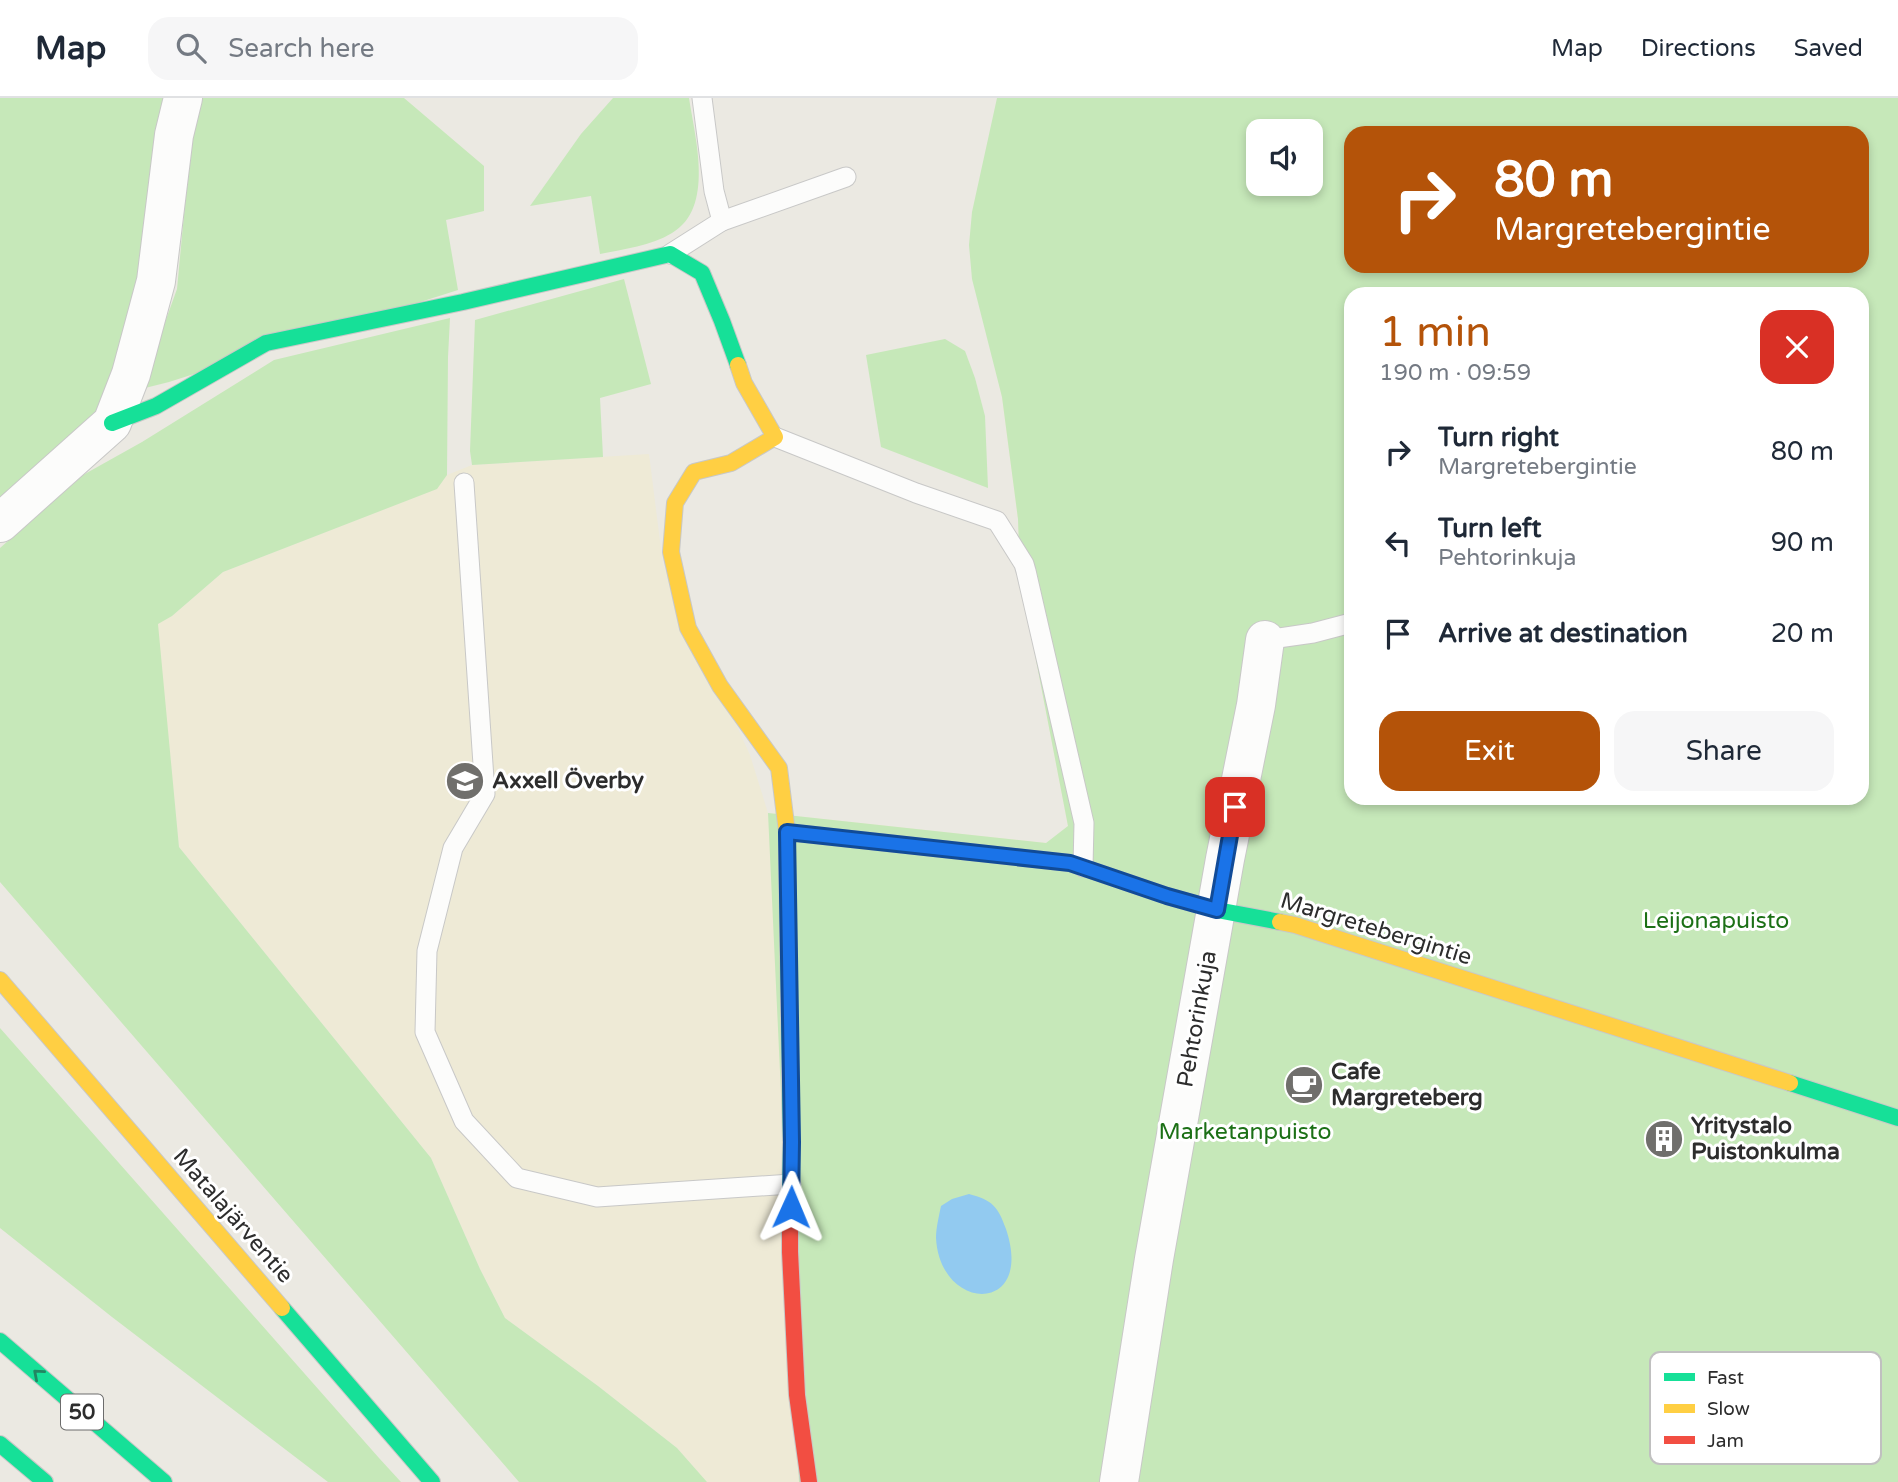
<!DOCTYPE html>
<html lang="en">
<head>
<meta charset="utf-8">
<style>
	body { margin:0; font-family:"Varela Round",sans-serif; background:#f6f6f7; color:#1f2937; height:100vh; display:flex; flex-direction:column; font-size:26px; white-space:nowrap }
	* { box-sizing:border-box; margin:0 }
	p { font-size:23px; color:#747a83 }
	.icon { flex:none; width:38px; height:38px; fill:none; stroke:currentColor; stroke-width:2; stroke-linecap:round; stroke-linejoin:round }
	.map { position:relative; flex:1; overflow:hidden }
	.drawer { position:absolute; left:1344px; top:189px; width:525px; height:518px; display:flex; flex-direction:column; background:#fff; border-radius:21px; box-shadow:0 4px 10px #0003 }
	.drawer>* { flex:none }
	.top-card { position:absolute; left:1344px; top:28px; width:525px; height:147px; border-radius:21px; box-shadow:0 4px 10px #0003; background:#b45309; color:#fff; overflow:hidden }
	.fabs { position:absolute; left:1246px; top:21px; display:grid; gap:14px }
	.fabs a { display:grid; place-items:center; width:77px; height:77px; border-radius:14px; background:#fff; box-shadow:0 4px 10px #0003; font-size:35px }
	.pin { position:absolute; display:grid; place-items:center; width:60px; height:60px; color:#fff; margin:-30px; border-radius:14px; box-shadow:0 4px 10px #0006 }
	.me { position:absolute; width:77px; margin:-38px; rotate:1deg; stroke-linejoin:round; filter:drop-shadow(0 0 5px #0008) }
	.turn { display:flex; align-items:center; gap:24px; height:147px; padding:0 35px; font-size:32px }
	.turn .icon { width:91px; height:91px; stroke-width:2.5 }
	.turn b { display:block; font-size:49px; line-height:60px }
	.round { display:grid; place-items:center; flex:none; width:74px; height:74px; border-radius:21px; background:#f6f6f7 }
	.head { display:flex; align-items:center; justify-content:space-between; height:119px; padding:0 35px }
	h1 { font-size:42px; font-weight:600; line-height:52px; color:#b45309 }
	.button { display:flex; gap:14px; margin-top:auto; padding:14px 35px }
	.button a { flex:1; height:80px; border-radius:21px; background:#b45309; color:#fff; font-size:28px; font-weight:600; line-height:80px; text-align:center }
	.button a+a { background:#f6f6f7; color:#1f2937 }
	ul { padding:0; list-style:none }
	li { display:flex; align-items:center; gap:21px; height:91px; padding:0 35px }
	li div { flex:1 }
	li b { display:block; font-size:26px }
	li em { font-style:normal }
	header { display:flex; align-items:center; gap:42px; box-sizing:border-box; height:98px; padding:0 35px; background:#fff; border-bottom:2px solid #e0e1e3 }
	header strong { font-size:33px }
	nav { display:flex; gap:38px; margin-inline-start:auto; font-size:24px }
	.search { width:490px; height:63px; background:#f6f6f7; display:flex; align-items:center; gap:18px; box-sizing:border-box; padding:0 24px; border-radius:21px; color:#747a83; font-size:26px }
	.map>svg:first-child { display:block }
	.education { fill:#eeead6; fill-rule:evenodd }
	.green { fill:#c6e8b9; fill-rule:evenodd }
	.water { fill:#92caf0 }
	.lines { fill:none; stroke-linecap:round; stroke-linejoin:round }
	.lane-casing { stroke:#c8c8c7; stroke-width:21 }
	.street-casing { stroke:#c8c8c7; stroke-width:40 }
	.fast-casing { stroke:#c8c8c7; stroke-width:18 }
	.slow-casing { stroke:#c8c8c7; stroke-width:18 }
	.jam-casing { stroke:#c8c8c7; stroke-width:18 }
	.lane { stroke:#fcfcfb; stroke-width:19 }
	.street { stroke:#fcfcfb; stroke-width:38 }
	.fast { stroke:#16e098; stroke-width:16 }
	.slow { stroke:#ffcf43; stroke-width:16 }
	.jam { stroke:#f24e42; stroke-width:16 }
	.oneway { stroke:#228662 }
	.route-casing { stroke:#114b97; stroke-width:18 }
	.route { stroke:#1a73e8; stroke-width:12 }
	.labels { text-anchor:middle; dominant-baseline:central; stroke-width:6; stroke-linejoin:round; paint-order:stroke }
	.shield { fill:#fff; stroke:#6c6c6c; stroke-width:2 }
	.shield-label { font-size:21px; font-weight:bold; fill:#2d2d2d }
	.poi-label { font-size:23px; font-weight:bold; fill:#2d2d2d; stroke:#fff; text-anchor:start }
	.park-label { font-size:23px; fill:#1c7016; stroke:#fff }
	.street-label { font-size:23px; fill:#2d2d2d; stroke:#fff }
	.key { fill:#fff; stroke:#c0c0c0; stroke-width:2 }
	.key-label { font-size:19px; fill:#2d2d2d }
</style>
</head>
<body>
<header>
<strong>Map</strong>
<div class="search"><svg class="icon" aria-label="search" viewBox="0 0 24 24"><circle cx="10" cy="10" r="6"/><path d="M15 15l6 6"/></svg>Search here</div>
<nav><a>Map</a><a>Directions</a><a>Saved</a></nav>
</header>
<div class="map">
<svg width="1898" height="1384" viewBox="0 0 1898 1384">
	<rect width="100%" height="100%" fill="#ebe9e2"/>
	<!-- education -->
	<path class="education" d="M1084 0 1351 35V168H1859L1898 201V1384H707L677 1350 598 1288 505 1220 480 1171 431 1060 179 749 157 526 172 518 223 474 436 391 447 377 472 367 649 356 663 467 750 657 768 715 1047 745 1068 728 1020 479 1018 421 1002 299 996 273ZM1258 33H1311V86H1258ZM1351 196H1862V700H1351Z"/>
	<!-- green -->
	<g class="green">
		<path d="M0 0H171L144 183 99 315 0 405Z"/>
		<path d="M198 0H404L484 68V113L446 122 458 192 169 284 141 291 177 191 185 106Z"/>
		<path d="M613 0H689C695 40 715 110 672 135 651 148 624 151 600 156L591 98 530 108 581 36Z"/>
		<path d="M997 0H1898V1384H799L768 715 1046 745 1068 728 1020 479 1018 421 1002 299 972 181 969 147 972 114ZM1258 33H1311V86H1258ZM1351 35H1862V168H1351ZM1351 196H1862V700H1351Z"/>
		<path d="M624 181 651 286 600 300 603 359 472 367 470 353 475 222Z"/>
		<path d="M450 220 448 259 447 377 437 391 223 474 172 518 158 526 179 749 431 1060 480 1171 505 1220 598 1288 677 1350 707 1384H519L0 784V450L83 377 142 344 274 262Z"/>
		<path d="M945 241 965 253 975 280 985 318 988 390 881 349 866 257Z"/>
		<path d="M0 930 379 1360 401 1384H328L112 1219 0 1130Z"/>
	</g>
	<!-- water -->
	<path class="water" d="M969 1096C992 1102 998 1108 1006 1131 1035 1217 940 1215 936 1140 936 1130 939 1118 941 1108L952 1101Z"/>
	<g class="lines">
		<!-- lane casing -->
		<g class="lane-casing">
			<g id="lane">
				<path d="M722 123 846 79"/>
				<path d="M670 156 722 123 714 93 702 0"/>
				<path d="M775 339 916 395 997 423 1024 466 1026 473 1084 725 1083 769"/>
				<path d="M464 385 485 696 453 750 427 853 425 934 464 1023 517 1080 597 1099 791 1086"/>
				<path d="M1265 542 1313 535 1351 525"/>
			</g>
		</g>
		<!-- street casing -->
		<g class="street-casing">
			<g id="street">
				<path d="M0 425 112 325 131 276 156 183 174 37 183 0"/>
				<path d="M1119 1384 1154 1161 1225 761 1256 607 1265 542"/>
			</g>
		</g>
		<!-- fast casing -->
		<g class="fast-casing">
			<g id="fast">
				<path d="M112 325 156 308 266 245 463 204 670 156 702 175 722 223 738 267"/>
				<path d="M787 734 1070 765 1167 798 1217 812 1280 824"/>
				<path d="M787 760 791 1044 790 1121"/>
				<path d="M1790 985 1898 1020"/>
				<path d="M282 1210 432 1384"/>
				<path d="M0 1243 164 1384"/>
				<path d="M0 1346 45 1384"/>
			</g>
		</g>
		<!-- slow casing -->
		<g class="slow-casing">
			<g id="slow">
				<path d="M738 267 744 285 775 339 731 365 694 374 675 405 671 454 688 530 720 588 779 670 787 734V760"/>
				<path d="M1280 824 1295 827 1790 985"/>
				<path d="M0 882 282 1210"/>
			</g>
		</g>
		<!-- jam casing -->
		<g class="jam-casing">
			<path id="jam" d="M790 1121V1154L797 1297 809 1384"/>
		</g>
		<!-- lane -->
		<use href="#lane" class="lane"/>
		<!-- street -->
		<use href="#street" class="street"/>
		<!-- fast -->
		<use href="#fast" class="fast"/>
		<!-- slow -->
		<use href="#slow" class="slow"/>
		<!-- jam -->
		<use href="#jam" class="jam"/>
	</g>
	<!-- one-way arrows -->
	<defs><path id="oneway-chevron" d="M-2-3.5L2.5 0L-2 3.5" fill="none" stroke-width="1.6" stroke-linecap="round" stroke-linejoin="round" transform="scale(1.75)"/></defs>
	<use class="oneway" href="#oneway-chevron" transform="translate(38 1276) rotate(-139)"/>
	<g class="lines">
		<!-- route casing -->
		<g class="route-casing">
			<path id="route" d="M791 1109 792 1044 787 734 1070 765 1167 798 1217 812 1235 709"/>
		</g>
		<!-- route -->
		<use href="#route" class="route"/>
	</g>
	<!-- icons -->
	<defs>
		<g id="school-disc" transform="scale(2.0125)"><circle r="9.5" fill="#706f6c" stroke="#fff"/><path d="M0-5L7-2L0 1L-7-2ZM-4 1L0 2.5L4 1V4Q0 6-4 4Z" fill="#fff"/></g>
		<g id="cafe-disc" transform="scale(2.0125)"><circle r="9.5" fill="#706f6c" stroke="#fff"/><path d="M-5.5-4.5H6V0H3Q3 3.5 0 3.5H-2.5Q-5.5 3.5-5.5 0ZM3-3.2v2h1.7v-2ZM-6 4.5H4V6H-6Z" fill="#fff"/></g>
		<g id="building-disc" transform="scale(2.0125)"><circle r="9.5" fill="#706f6c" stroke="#fff"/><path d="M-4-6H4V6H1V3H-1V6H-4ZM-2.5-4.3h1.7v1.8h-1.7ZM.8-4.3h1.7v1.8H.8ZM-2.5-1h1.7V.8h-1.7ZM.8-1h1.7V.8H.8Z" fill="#fff"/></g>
	</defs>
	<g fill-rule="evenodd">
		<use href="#school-disc" x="465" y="683"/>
		<use href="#cafe-disc" x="1304" y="987"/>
		<use href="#building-disc" x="1664" y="1041"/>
	</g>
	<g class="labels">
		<!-- shield labels -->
		<rect class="shield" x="61" y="1296.5" width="42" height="35" rx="5"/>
		<g class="shield-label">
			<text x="82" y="1314">50</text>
		</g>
		<!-- poi labels -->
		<g class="poi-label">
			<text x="492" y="683">Axxell Överby</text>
			<text x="1331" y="974">Cafe<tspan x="1331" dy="26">Margreteberg</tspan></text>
			<text x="1691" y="1028">Yritystalo<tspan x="1691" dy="26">Puistonkulma</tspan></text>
		</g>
		<!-- park labels -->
		<g class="park-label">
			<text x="1716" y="823">Leijonapuisto</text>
			<text x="1245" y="1034">Marketanpuisto</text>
		</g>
		<!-- street labels -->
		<g class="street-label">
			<text transform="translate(1376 831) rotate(17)">Margretebergintie</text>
			<text transform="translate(1197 921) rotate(-80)">Pehtorinkuja</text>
			<text transform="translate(233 1118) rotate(49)">Matalajärventie</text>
		</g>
	</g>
	<!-- legend -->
	<rect x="1650" y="1254" width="231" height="112" rx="10" class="key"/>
	<rect x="1664" y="1275" width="31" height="8" fill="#16e098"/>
	<rect x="1664" y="1306" width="31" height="9" fill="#ffcf43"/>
	<rect x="1664" y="1338" width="31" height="8" fill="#f24e42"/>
	<g class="key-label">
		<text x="1707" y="1286">Fast</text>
		<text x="1707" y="1317">Slow</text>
		<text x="1707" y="1349">Jam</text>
	</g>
</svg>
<div class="fabs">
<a><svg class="icon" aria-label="sound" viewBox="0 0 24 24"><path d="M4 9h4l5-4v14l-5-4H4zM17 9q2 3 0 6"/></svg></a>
</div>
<div class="pin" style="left:1235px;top:709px;background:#d93025"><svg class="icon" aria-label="arrive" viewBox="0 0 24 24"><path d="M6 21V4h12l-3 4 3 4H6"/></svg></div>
<svg class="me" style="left:791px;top:1109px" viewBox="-20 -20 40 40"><path d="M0-17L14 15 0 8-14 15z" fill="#1a73e8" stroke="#fff" stroke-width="4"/></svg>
<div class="top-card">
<div class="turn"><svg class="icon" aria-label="right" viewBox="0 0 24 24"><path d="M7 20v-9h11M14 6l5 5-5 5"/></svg><div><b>80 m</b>Margretebergintie</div></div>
</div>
<section class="drawer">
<div class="head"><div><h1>1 min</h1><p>190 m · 09:59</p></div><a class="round" style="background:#d93025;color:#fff"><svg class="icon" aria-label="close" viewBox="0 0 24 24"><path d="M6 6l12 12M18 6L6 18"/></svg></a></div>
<ul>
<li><svg class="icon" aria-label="right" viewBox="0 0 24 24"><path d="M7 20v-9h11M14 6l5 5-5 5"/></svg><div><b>Turn right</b><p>Margretebergintie</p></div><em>80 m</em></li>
<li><svg class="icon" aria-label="left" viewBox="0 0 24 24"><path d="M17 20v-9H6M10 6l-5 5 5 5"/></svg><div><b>Turn left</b><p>Pehtorinkuja</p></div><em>90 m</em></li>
<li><svg class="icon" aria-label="arrive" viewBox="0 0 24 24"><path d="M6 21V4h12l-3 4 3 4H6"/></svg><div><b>Arrive at destination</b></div><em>20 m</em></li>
</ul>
<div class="button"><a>Exit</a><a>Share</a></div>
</section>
</div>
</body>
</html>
